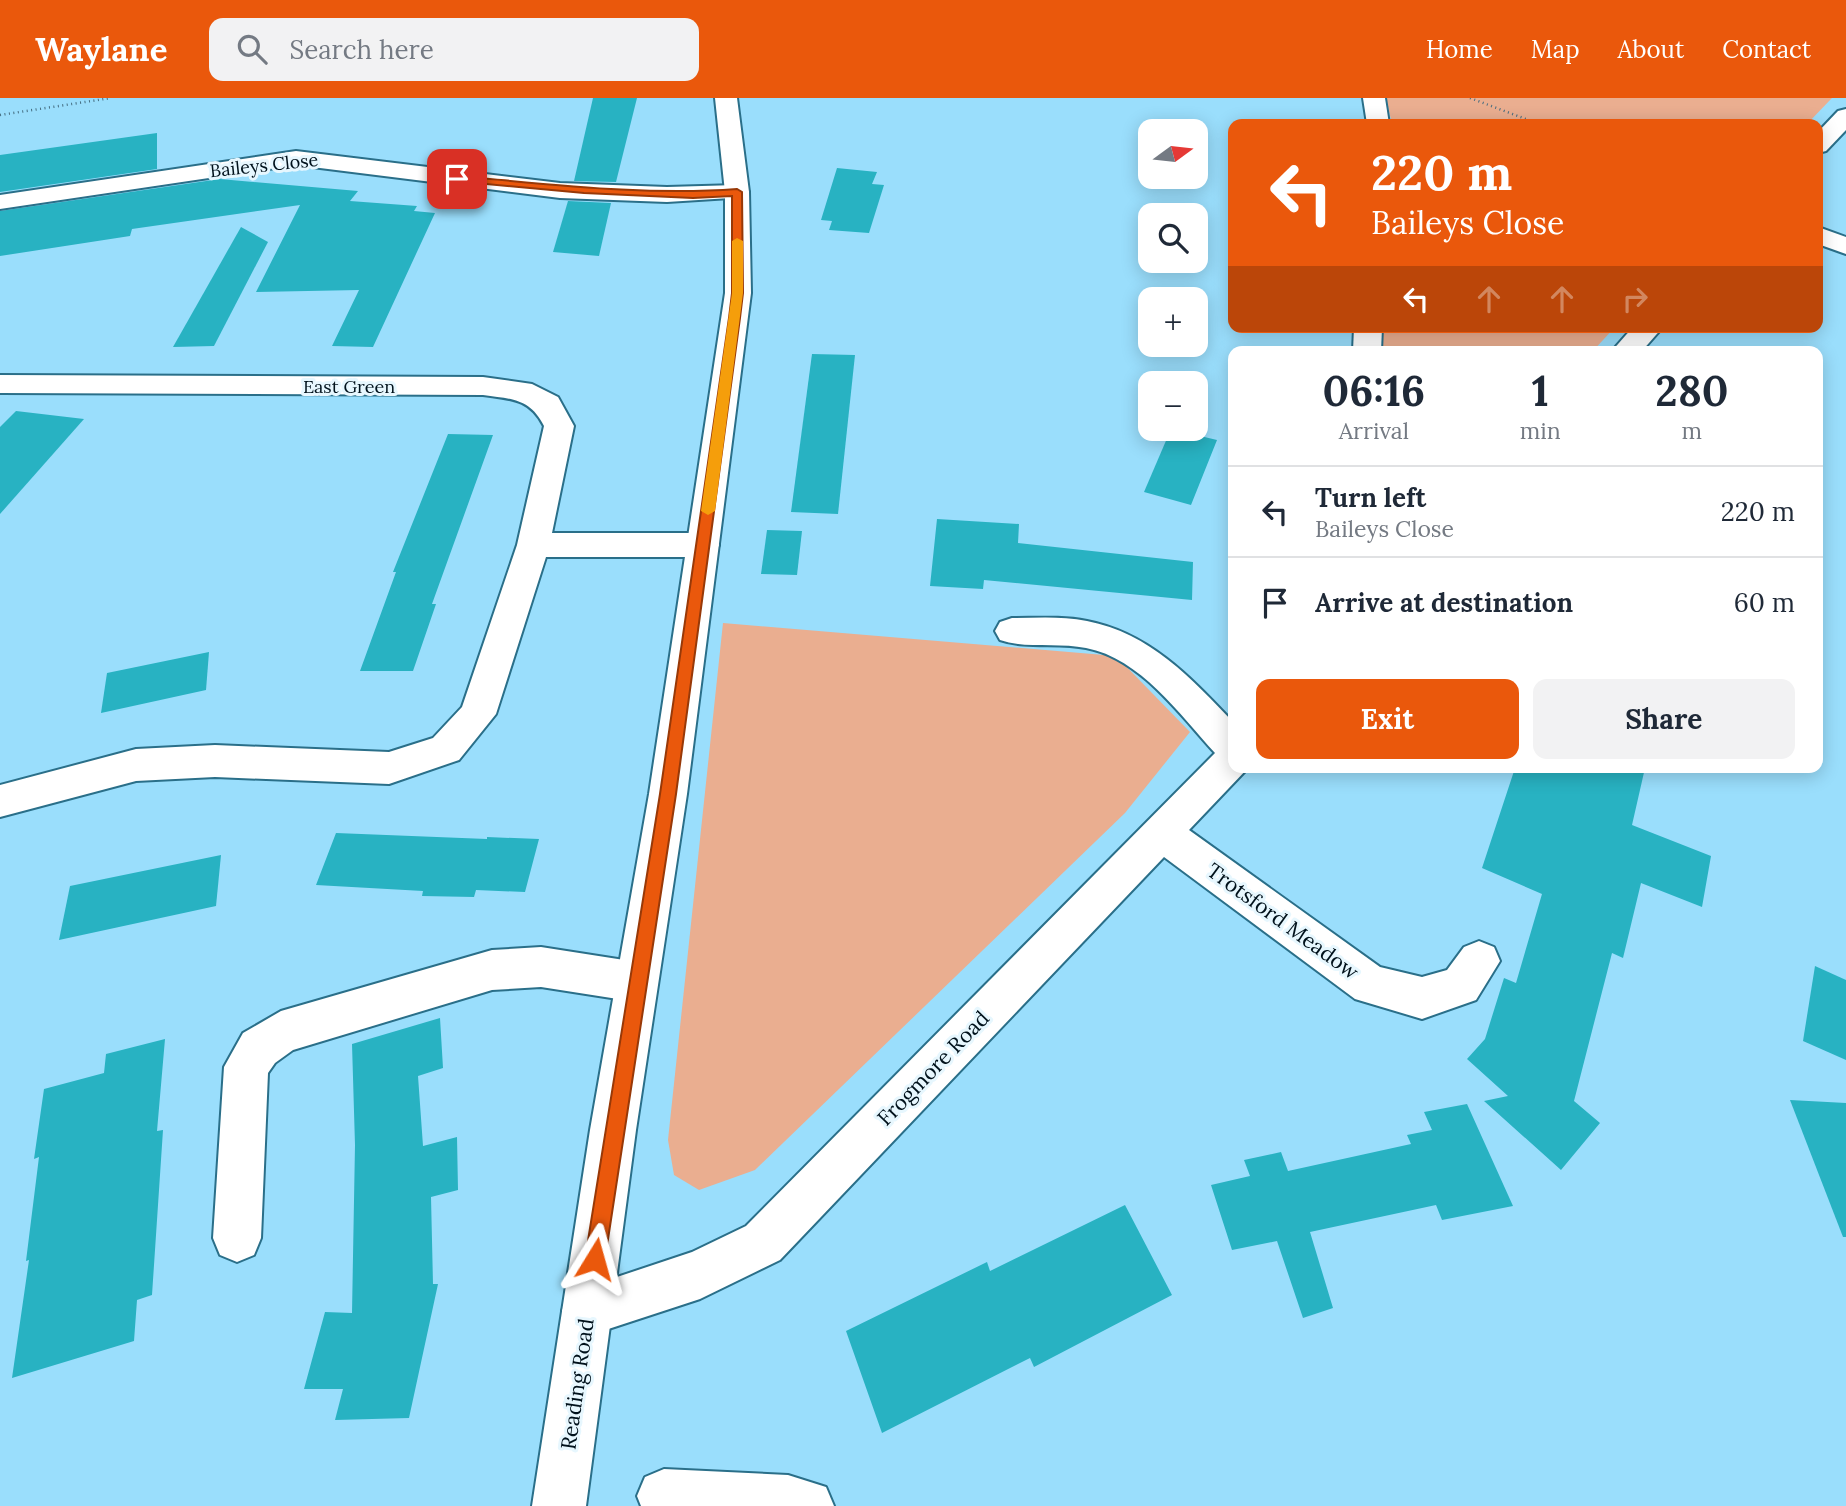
<!DOCTYPE html>
<html lang="en">
<head>
<meta charset="utf-8">
<style>
	body { margin:0; font-family:Lora,serif; background:#f2f2f3; color:#1f2937; height:100vh; display:flex; flex-direction:column; font-size:26px; white-space:nowrap }
	* { box-sizing:border-box; margin:0 }
	p { font-size:23px; color:#747a83 }
	.icon { flex:none; width:38px; height:38px; fill:none; stroke:currentColor; stroke-width:2; stroke-linecap:round; stroke-linejoin:round }
	.map { position:relative; flex:1; overflow:hidden }
	.side { position:absolute; left:1228px; top:248px; width:595px; height:427px; display:flex; flex-direction:column; background:#fff; border-radius:14px; box-shadow:0 4px 18px #0003 }
	.side>* { flex:none }
	.top-card { position:absolute; left:1228px; top:21px; width:595px; height:214px; border-radius:14px; box-shadow:0 4px 18px #0003; background:#ea580c; color:#fff; overflow:hidden }
	.needle { width:46px; rotate:75deg }
	.fabs { position:absolute; left:1138px; top:21px; display:grid; gap:14px }
	.fabs a { display:grid; place-items:center; width:70px; height:70px; border-radius:14px; background:#fff; box-shadow:0 4px 18px #0003; font-size:35px }
	.pin { position:absolute; display:grid; place-items:center; width:60px; height:60px; color:#fff; margin:-30px; border-radius:14px; box-shadow:0 4px 10px #0006 }
	.me { position:absolute; width:77px; margin:-38px; rotate:8deg; stroke-linejoin:round; filter:drop-shadow(0 0 5px #0008) }
	.turn { display:flex; align-items:center; gap:24px; height:147px; padding:0 28px; font-size:32px }
	.turn .icon { width:91px; height:91px; stroke-width:2.5 }
	.turn b { display:block; font-size:49px; line-height:60px }
	.lanes { display:flex; align-items:center; height:66px; padding:0 28px; background:#0003; justify-content:center; gap:35px; direction:ltr }
	.lanes .off { opacity:.35 }
	.eta { display:flex; justify-content:space-evenly; align-items:center; height:119px; text-align:center }
	.eta b { font-size:42px; font-weight:800; line-height:49px }
	.action { display:flex; gap:14px; margin-top:auto; padding:14px 28px }
	.action a { flex:1; height:80px; border-radius:14px; background:#ea580c; color:#fff; font-size:28px; font-weight:800; line-height:80px; text-align:center }
	.action a+a { background:#f2f2f3; color:#1f2937 }
	ul { padding:0; list-style:none }
	li { display:flex; align-items:center; gap:21px; height:91px; padding:0 28px; border-top:2px solid #e0e1e3 }
	li div { flex:1 }
	li b { display:block; font-size:26px }
	li em { font-style:normal }
	header { display:flex; align-items:center; gap:42px; box-sizing:border-box; height:98px; padding:0 35px; background:#ea580c; color:#fff }
	header strong { font-size:33px }
	nav { display:flex; gap:38px; margin-inline-start:auto; font-size:24px }
	.search { width:490px; height:63px; background:#f2f2f3; display:flex; align-items:center; gap:18px; box-sizing:border-box; padding:0 24px; border-radius:14px; color:#747a83; font-size:26px }
	.map>svg:first-child { display:block }
	.green { fill:#eaae90 }
	.building { fill:#28b2c2 }
	.lines { fill:none; stroke-linecap:round; stroke-linejoin:round }
	.minor-casing { stroke:#2a6f89; stroke-width:4 }
	.major-casing { stroke:#2a6f89; stroke-width:4 }
	.path { stroke:#456d80; stroke-width:2.5; stroke-dasharray:1 3.5; stroke-linecap:butt }
	.minor { fill:#fff; fill-rule:evenodd }
	.major { fill:#fff; fill-rule:evenodd }
	.route { fill:#ea580c; stroke:#983908; stroke-width:2 }
	.slow { fill:#f59e0b }
	.labels { text-anchor:middle; dominant-baseline:central; stroke-width:6; stroke-linejoin:round; paint-order:stroke }
	.far-street-label { font-size:18px; fill:#00111b; stroke:#e7f7fe }
	.street-label { font-size:21px; fill:#00111b; stroke:#e7f7fe }
</style>
</head>
<body>
<header>
<strong>Waylane</strong>
<div class="search"><svg class="icon" aria-label="search" viewBox="0 0 24 24"><circle cx="10" cy="10" r="6"/><path d="M15 15l6 6"/></svg>Search here</div>
<nav><a>Home</a><a>Map</a><a>About</a><a>Contact</a></nav>
</header>
<div class="map">
<svg width="1846" height="1408" viewBox="0 0 1846 1408">
	<rect width="100%" height="100%" fill="#9adefc"/>
	<!-- green -->
	<g class="green">
		<path d="M1386 0H1832L1807 26H1392Z"/>
		<path d="M1381 229H1615L1592 254H1376Z"/>
		<path d="M723 525 1116 558 1190 634 1125 715 755 1072 699 1092 674 1077 668 1042Z"/>
	</g>
	<!-- building -->
	<g class="building">
		<path d="M593 0H637L616 84 574 83Z"/>
		<path d="M157 35V71L0 94V57Z"/>
		<path d="M837 70 877 74 872 86 884 87 869 135 829 132 832 123 821 122Z"/>
		<path d="M220 81 358 93 350 103 417 108 414 113 435 115 373 249 332 248 359 192 256 194 300 107 132 131 130 138 0 158V113Z"/>
		<path d="M568 103 611 105 599 158 553 154Z"/>
		<path d="M241 129 268 144 214 248 173 249Z"/>
		<path d="M812 256 855 257 838 416 791 414Z"/>
		<path d="M16 313 84 321 0 416V329Z"/>
		<path d="M1171 331 1217 342 1191 407 1144 394Z"/>
		<path d="M448 336 493 337 432 506H436L413 573H360L396 474H393Z"/>
		<path d="M937 421 1019 426 1018 445 1193 464 1192 502 984 482 983 491 930 488Z"/>
		<path d="M767 432 802 433 797 477 761 476Z"/>
		<path d="M209 554 206 592 101 615 107 575Z"/>
		<path d="M1515 670H1645L1632 727 1711 758 1702 809 1641 785 1623 860 1612 855 1574 1003 1600 1025 1561 1072 1484 1003 1508 998 1467 961 1485 941 1504 880 1516 885 1542 796 1482 770Z"/>
		<path d="M336 735 487 741V739L539 741 525 794 476 792 474 799 422 798 423 793 316 787Z"/>
		<path d="M221 757 216 808 59 842 70 788Z"/>
		<path d="M1815 868 1846 882V962L1803 943Z"/>
		<path d="M440 920 443 970 418 978 423 1048 457 1039 458 1092 431 1099 433 1186H438L409 1320 335 1322 343 1291H304L325 1214 352 1215 355 1047 352 946Z"/>
		<path d="M165 941 157 1033 163 1032 152 1197 137 1202 134 1243 12 1280 29 1162 26 1163 39 1059 34 1061 44 991 104 975 106 956Z"/>
		<path d="M1790 1002 1846 1005V1139H1843Z"/>
		<path d="M1467 1006 1513 1108 1442 1122 1436 1107 1310 1134 1333 1210 1303 1220 1277 1143 1232 1152 1211 1087 1250 1078 1244 1062 1281 1054 1288 1073 1411 1046 1407 1037 1432 1032 1424 1014Z"/>
		<path d="M1125 1107 1172 1197 1034 1269 1030 1260 882 1335 846 1233 987 1164 990 1173Z"/>
	</g>
	<g class="lines">
		<!-- minor casing -->
		<g class="minor-casing">
			<g id="minor">
				<path d="M1363 0H1385L1389 26H1367Z"/>
				<path d="M1846 11V32L1826 53 1818 55V34L1838 13Z"/>
				<path d="M296 53 560 85 667 89 737 87 746 89 749 94 746 99 667 104 560 100 296 67 0 111V97Z"/>
				<path d="M1818 129 1846 139V156L1818 146Z"/>
				<path d="M1354 229H1382L1381 254H1353Z"/>
				<path d="M1633 229H1663L1641 254H1611Z"/>
				<path d="M0 277 483 279 532 286 558 299 574 328 552 435H703L715 439 719 447 715 455 703 459H546L496 616 459 662 389 686 215 679 136 683 0 719V687L136 651 215 647 389 654 433 640 462 609 517 447 544 328C530 300 511 301 483 297L0 295Z"/>
				<path d="M1012 520C1037 520 1062 518 1087 523 1150 535 1192 581 1234 625V670H1248L1189 732 1380 869 1422 879 1447 872 1464 849 1479 843 1494 849 1500 863 1476 902 1422 921 1355 901 1164 759 780 1162 700 1201 587 1238 569 1231 562 1213 569 1195 692 1154 746 1128 1215 655C1180 617 1140 560 1086 550 1058 544 1027 551 1000 542L995 533 1000 524Z"/>
				<path d="M541 849 637 864 652 870 658 884 652 898 637 904 541 889 492 892 293 952 275 965 268 975 261 1140 254 1157 237 1164 220 1157 213 1140 224 969 243 935 281 913 492 852Z"/>
				<path d="M664 1371 788 1377 826 1389 834 1408H641L637 1398 645 1379Z"/>
			</g>
		</g>
		<!-- major casing -->
		<g class="major-casing">
			<path id="major" d="M715 0H737L749 94 751 195 687 696 636 1032 586 1408H532L590 1032 649 696 725 195V94Z"/>
		</g>
		<!-- path -->
		<g class="path">
			<path d="M1470 0 1539 26"/>
			<path d="M0 17 111 0"/>
			<path d="M1675 24 1680 26"/>
		</g>
		<!-- minor -->
		<use href="#minor" class="minor"/>
		<!-- major -->
		<use href="#major" class="major"/>
	</g>
	<!-- route -->
	<path class="route" d="M457 78C550 86 644 98 737 91L742 94 743 195 740 220 676 696 605 1161 602 1168 595 1171 588 1168 585 1161 660 696 729 220 732 195V98L693 100 584 95 454 83Z"/>
	<!-- slow -->
	<path class="slow" d="M737 140 743 143V195L715 413 708 417 701 413 732 195V143Z"/>
	<g class="labels">
		<!-- far-street labels -->
		<g class="far-street-label">
			<text transform="translate(264 67) rotate(-6)">Baileys Close</text>
			<text x="349" y="288">East Green</text>
		</g>
		<!-- street labels -->
		<g class="street-label">
			<text transform="translate(1283 823) rotate(36)">Trotsford Meadow</text>
			<text transform="translate(933 970) rotate(-46)">Frogmore Road</text>
			<text transform="translate(577 1286) rotate(-82)">Reading Road</text>
		</g>
	</g>
</svg>
<div class="fabs">
<a><svg class="needle" viewBox="-14 -14 28 28"><path d="M0-13l5 13h-10z" fill="#e53935"/><path d="M0 13l5-13h-10z" fill="#747a83"/></svg></a>
<a><svg class="icon" aria-label="search" viewBox="0 0 24 24"><circle cx="10" cy="10" r="6"/><path d="M15 15l6 6"/></svg></a>
<a>+</a>
<a>−</a>
</div>
<div class="pin" style="left:457px;top:81px;background:#d93025"><svg class="icon" aria-label="arrive" viewBox="0 0 24 24"><path d="M6 21V4h12l-3 4 3 4H6"/></svg></div>
<svg class="me" style="left:595px;top:1161px" viewBox="-20 -20 40 40"><path d="M0-17L14 15 0 8-14 15z" fill="#ea580c" stroke="#fff" stroke-width="4"/></svg>
<div class="top-card">
<div class="turn"><svg class="icon" aria-label="left" viewBox="0 0 24 24"><path d="M17 20v-9H6M10 6l-5 5 5 5"/></svg><div><b>220 m</b>Baileys Close</div></div>
<div class="lanes"><svg class="icon" aria-label="left" viewBox="0 0 24 24"><path d="M17 20v-9H6M10 6l-5 5 5 5"/></svg><svg class="icon off" aria-label="ahead" viewBox="0 0 24 24"><path d="M12 20V5M6 11l6-6 6 6"/></svg><svg class="icon off" aria-label="ahead" viewBox="0 0 24 24"><path d="M12 20V5M6 11l6-6 6 6"/></svg><svg class="icon off" aria-label="right" viewBox="0 0 24 24"><path d="M7 20v-9h11M14 6l5 5-5 5"/></svg></div>
</div>
<section class="side">
<div class="eta">
<div><b>06:16</b><p>Arrival</p></div>
<div><b>1</b><p>min</p></div>
<div><b>280</b><p>m</p></div>
</div>
<ul>
<li><svg class="icon" aria-label="left" viewBox="0 0 24 24"><path d="M17 20v-9H6M10 6l-5 5 5 5"/></svg><div><b>Turn left</b><p>Baileys Close</p></div><em>220 m</em></li>
<li><svg class="icon" aria-label="arrive" viewBox="0 0 24 24"><path d="M6 21V4h12l-3 4 3 4H6"/></svg><div><b>Arrive at destination</b></div><em>60 m</em></li>
</ul>
<div class="action"><a>Exit</a><a>Share</a></div>
</section>
</div>
</body>
</html>
